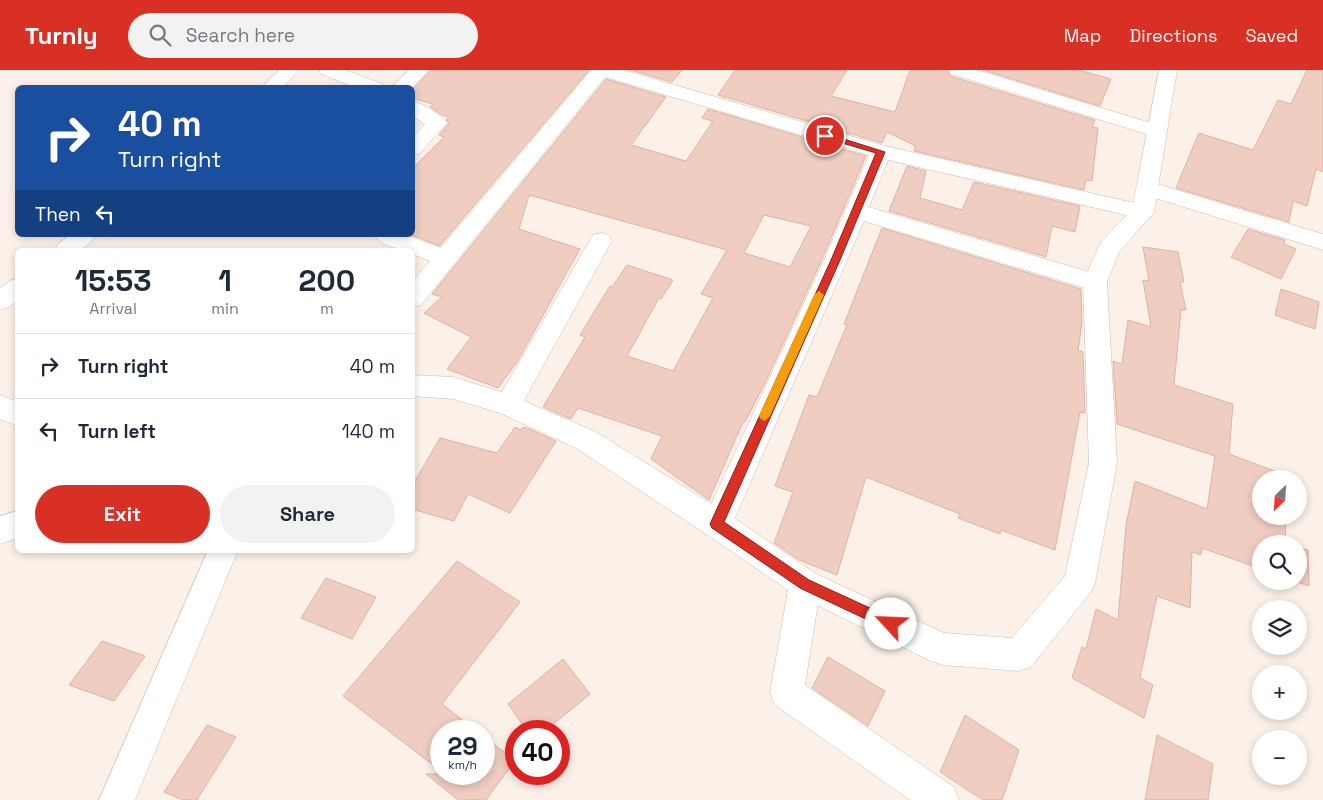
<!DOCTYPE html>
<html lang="en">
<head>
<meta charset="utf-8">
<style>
	body { margin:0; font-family:"Space Grotesk",sans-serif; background:#f2f2f3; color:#1f2937; height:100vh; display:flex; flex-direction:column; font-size:19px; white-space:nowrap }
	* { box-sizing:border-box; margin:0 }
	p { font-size:16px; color:#747a83 }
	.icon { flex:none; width:28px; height:28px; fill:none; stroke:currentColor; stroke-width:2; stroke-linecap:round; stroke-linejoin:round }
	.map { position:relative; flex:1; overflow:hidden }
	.sheet { position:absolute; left:15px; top:178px; width:400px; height:305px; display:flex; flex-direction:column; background:#fff; border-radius:8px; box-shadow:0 2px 8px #0003 }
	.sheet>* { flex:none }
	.banner { position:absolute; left:15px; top:15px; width:400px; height:152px; border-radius:8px; box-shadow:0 2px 8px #0003; background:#1a4fa0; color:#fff; overflow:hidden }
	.needle { width:32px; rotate:205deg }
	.fabs { position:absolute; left:1252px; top:400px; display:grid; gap:10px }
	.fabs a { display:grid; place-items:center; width:55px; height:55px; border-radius:50%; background:#fff; box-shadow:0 2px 8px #0003; font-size:25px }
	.speed { position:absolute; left:430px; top:650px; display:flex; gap:10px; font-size:25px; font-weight:700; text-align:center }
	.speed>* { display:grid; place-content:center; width:65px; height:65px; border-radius:50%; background:#fff; box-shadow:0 2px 8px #0003; line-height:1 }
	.speed small { font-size:12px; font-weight:400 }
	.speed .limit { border:8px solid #d22; background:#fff; color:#111 }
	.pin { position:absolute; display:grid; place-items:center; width:42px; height:42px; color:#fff; margin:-21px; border:2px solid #fff; border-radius:50%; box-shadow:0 1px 5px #0007 }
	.me { position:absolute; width:55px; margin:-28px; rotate:295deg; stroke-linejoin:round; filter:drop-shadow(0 0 4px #0008) }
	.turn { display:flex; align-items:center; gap:18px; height:105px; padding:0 20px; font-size:22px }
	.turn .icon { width:65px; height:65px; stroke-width:2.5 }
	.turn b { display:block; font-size:35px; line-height:42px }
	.then { display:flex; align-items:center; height:48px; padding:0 20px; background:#0003; gap:10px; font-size:19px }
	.eta { display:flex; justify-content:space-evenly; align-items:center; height:85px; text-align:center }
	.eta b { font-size:30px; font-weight:800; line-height:35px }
	.button { display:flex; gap:10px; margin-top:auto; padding:10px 20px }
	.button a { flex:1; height:58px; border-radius:30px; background:#d93025; color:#fff; font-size:20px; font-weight:800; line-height:58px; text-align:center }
	.button a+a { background:#f2f2f3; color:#1f2937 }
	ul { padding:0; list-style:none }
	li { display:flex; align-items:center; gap:15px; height:65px; padding:0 20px; border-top:1px solid #e0e1e3 }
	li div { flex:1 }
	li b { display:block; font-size:19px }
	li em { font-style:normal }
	header { display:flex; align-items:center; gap:30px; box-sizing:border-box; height:70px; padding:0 25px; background:#d93025; color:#fff }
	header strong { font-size:24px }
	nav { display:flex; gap:28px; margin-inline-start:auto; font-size:18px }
	.search { width:350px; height:45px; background:#f2f2f3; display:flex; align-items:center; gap:12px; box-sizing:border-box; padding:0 18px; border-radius:28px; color:#747a83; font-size:19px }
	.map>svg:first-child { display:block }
	.building { fill:#efcdc1; stroke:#e1b2a2; fill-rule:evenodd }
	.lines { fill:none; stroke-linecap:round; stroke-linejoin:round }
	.minor-casing { stroke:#cfbab1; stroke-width:1 }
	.tertiary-casing { stroke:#cfbab1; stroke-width:1 }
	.minor { fill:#fff; fill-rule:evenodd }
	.tertiary { fill:#fff; fill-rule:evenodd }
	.route { fill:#d93025; stroke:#8d1f18 }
	.slow { fill:#f59e0b }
</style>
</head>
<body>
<header>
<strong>Turnly</strong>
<div class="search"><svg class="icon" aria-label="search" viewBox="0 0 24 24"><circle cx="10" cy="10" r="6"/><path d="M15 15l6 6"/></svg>Search here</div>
<nav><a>Map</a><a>Directions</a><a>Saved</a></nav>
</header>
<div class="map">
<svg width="1323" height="730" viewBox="0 0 1323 730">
	<rect width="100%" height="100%" fill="#fbf1e8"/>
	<!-- building -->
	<g class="building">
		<path d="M431 0H589L440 176 412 165V99L444 67 439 65 449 53 446 50 449 47 442 45 430 37 433 34 412 28V20Z"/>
		<path d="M630 0H682L672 12Z"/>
		<path d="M735 0H847L831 26 895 42 910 0H947L950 6 1095 50 1092 57 1098 58 1092 111 1086 110 1084 120 914 81 916 76 887 62 882 73 718 25Z"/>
		<path d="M983 0H1078L1111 9 1100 36Z"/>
		<path d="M1307 0H1323V102L1316 99 1307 136 1293 131 1289 152 1176 118 1199 63 1253 80 1278 30 1291 34Z"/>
		<path d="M606 9 666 27 631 75 686 91 713 51 702 48 708 39 866 86 823 187 765 313 745 352H743L709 430 651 389 662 366 578 338 571 349 543 337 585 267 580 265 610 216 612 217 627 195 673 210 661 229 659 228 627 286 673 301 713 228 701 224 727 180 529 125 519 159 580 179 517 292 498 318 447 299 471 267 424 243 442 227 432 224ZM764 145 811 156 790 197 744 183Z"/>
		<path d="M907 96 926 101 920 128 962 140 974 112 1080 136 1075 162 1052 156 1046 187 889 141Z"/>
		<path d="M882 158 1081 219 1082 253 1078 280 1083 282 1085 343 1080 342 1055 480 1001 460 1000 464 958 448 960 444 866 407 837 505 799 490 774 473 793 422 775 416 809 325 817 327 847 255 844 254Z"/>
		<path d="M1248 159 1285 170 1284 174 1296 179 1281 209 1231 187Z"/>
		<path d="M1143 177 1178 182 1184 212H1180L1186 240H1181L1174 315 1233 334 1229 384 1288 406V409H1261V446H1286L1285 472 1290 474H1261V499L1202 478 1201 485 1192 482 1190 538 1157 526 1140 608 1153 615 1144 648 1072 608 1082 577 1086 579 1096 539 1118 550 1126 455 1135 411 1207 439 1215 386 1117 354 1113 291 1122 294 1128 250 1151 257 1143 210 1149 211Z"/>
		<path d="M1281 219 1319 232 1315 259 1275 245Z"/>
		<path d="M515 357 521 360 523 357 530 359 556 371 510 443 468 424 454 451 412 439V416L440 368 497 383Z"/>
		<path d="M1299 477 1308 480 1309 516 1294 511H1299Z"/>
		<path d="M457 491 520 532 442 634 477 661H441V701L343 626Z"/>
		<path d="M326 508 376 527 352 569 301 548Z"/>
		<path d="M102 571 145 586 114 631 69 615Z"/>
		<path d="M828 587 885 621 868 656 812 618Z"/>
		<path d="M563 589 590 624 545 661H527L508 634Z"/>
		<path d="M965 645 1019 680 1002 730H983L940 702Z"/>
		<path d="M207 655 236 667 197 730H183L164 722Z"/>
		<path d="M1157 665 1213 694 1208 730H1145Z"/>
		<path d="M484 667 511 687V696L486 730H458L426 704H484Z"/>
	</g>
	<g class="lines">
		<!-- minor casing -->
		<g class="minor-casing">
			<g id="minor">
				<path d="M279 0H299L282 18H261Z"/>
				<path d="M319 0H345L383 14 385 18H357L321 4Z"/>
				<path d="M409 0H429L412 18H391Z"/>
				<path d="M591 0H623L885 76 1143 135 1151 137 1154 142 1151 147 1143 149 888 90 869 137 1103 206 1107 212 1103 218 1095 221 864 151 728 464 717 467 706 464 702 454 824 190 869 85 605 7 421 235 412 238V212L430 191 412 184V180C400 180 381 176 374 165H407L441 178Z"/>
				<path d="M949 0H977L1164 57 1167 61 1164 65 1157 67 1150 65 951 4Z"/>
				<path d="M412 31C424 34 440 44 447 53L419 84 412 85V67L425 54 412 46Z"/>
				<path d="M1147 111 1323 164V180L1139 123 1136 118 1139 113Z"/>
				<path d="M601 163 609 165 612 171 517 343 508 346 499 343 495 335 499 327 593 165Z"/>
				<path d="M70 165H96C85 183 73 180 55 180L58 174Z"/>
				<path d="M18 208V230L9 237 0 240V218L10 211Z"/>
				<path d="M0 325 18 332V356L0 349Z"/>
				<path d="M18 441V468L0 474V446Z"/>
				<path d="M805 499 816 504 821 514 805 615 954 717 959 730H910L775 635 770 623 789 514 794 504Z"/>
			</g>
		</g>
		<!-- tertiary casing -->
		<g class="tertiary-casing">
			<g id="tertiary">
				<path d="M1159 0H1177L1154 142 1119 182 1107 212 1117 393 1095 513 1090 523 1031 597 1019 601 943 595 931 591 794 524 706 464 576 378 500 343 453 329 412 326V305L453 307 508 324 596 362 728 444 816 504 944 563 1012 568 1065 506 1089 393 1083 212 1101 172 1132 140Z"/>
				<path d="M208 480H238L135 730H99Z"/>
			</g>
		</g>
		<!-- minor -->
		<use href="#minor" class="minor"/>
		<!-- tertiary -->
		<use href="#tertiary" class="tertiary"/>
	</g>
	<!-- route -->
	<path class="route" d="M822 64H828L885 82 840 190 724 452 809 510 896 550 898 554 896 559 891 561 800 518 712 458 710 454 831 190 876 83 822 67Z"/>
	<!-- slow -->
	<path class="slow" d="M819 221 824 225 770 346 765 351 761 349 759 346 814 225Z"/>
</svg>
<div class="fabs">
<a><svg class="needle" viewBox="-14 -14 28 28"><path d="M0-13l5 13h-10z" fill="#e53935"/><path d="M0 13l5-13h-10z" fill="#747a83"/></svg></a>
<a><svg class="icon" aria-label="search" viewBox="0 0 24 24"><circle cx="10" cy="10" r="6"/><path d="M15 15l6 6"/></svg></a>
<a><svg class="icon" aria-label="layers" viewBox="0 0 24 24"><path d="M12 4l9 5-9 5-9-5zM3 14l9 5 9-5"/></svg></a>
<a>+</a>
<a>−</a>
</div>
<div class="speed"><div>29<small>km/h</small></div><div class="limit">40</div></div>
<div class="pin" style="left:825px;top:66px;background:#d93025"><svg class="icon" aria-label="arrive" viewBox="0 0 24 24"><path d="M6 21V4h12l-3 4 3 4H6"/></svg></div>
<svg class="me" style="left:891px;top:554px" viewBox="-20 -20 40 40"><circle r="19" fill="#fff"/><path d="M0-13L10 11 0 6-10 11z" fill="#d93025"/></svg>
<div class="banner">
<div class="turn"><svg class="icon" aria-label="right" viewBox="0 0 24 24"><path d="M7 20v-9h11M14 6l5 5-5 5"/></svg><div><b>40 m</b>Turn right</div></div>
<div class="then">Then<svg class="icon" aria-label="left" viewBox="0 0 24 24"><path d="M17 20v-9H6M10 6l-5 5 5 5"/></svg></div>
</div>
<section class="sheet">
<div class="eta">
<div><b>15:53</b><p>Arrival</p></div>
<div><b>1</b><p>min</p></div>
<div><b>200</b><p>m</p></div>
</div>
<ul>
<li><svg class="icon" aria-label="right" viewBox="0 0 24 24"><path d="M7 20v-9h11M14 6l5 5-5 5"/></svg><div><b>Turn right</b></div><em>40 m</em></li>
<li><svg class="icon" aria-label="left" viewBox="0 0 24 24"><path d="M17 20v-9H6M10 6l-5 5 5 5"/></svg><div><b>Turn left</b></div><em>140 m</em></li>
</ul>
<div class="button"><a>Exit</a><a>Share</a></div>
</section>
</div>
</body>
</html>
